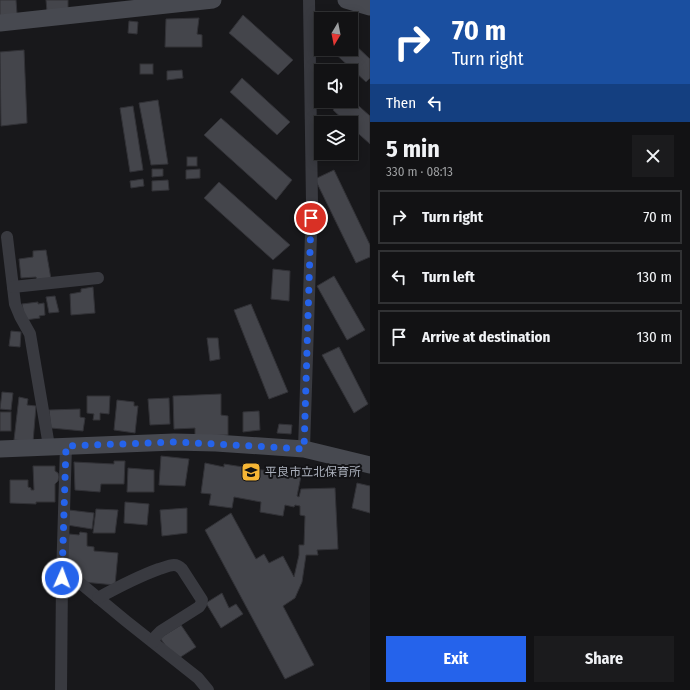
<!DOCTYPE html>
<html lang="en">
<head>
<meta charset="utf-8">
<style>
	body { margin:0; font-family:"Fira Sans Condensed","Noto Sans JP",sans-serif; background:#1b1b1d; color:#f1f3f6; height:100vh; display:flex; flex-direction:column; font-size:15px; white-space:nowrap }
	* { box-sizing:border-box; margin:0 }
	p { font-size:13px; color:#9c9ea0 }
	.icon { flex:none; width:22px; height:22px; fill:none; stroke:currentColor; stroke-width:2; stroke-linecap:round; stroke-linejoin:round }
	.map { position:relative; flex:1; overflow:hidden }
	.details { display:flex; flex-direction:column; background:#121214; width:320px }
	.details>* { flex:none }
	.guide { background:#1a4fa0; color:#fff; overflow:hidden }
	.needle { width:26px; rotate:190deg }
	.fabs { position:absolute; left:314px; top:12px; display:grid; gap:8px }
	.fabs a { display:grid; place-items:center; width:44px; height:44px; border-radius:0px; background:#121214; box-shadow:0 2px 10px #0003,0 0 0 1px #313234; font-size:20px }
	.pin { position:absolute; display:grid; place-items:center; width:34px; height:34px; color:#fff; margin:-17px; border:2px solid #fff; border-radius:50%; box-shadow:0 1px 4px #0007 }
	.me { position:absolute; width:44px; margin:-22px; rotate:2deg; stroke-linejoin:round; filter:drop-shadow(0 0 3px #0008) }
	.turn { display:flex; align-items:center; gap:14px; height:84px; padding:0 16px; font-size:18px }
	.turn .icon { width:52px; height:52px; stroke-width:2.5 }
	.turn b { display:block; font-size:28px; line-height:34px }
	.then { display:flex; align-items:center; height:38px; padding:0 16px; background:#0003; gap:8px; font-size:15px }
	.round { display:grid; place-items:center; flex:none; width:42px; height:42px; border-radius:0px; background:#1b1b1d }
	.headline { display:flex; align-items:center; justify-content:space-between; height:68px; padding:0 16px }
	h1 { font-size:24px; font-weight:700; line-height:30px }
	.primary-button { display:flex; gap:8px; margin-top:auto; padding:8px 16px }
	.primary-button a { flex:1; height:46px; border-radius:0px; background:#2563eb; color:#fff; font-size:16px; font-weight:700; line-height:46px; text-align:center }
	.primary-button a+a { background:#1b1b1d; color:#f1f3f6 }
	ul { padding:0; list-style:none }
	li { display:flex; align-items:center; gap:12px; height:54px; margin:0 8px 6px; padding:0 8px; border:2px solid #313234; border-radius:0px }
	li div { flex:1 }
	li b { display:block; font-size:15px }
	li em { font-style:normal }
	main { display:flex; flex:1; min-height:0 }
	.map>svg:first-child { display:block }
	.building { fill:#44454b; stroke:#323237 }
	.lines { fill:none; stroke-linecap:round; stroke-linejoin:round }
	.street { stroke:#393a40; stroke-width:12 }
	.secondary { stroke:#474950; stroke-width:17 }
	.route { stroke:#2563eb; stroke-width:7; stroke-dasharray:0 12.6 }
	.labels { text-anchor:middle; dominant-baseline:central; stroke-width:4; stroke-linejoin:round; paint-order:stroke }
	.poi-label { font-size:12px; fill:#aaafbb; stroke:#131316; text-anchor:start }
</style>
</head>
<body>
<main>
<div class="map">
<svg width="370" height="690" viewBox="0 0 370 690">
	<rect width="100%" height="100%" fill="#18181b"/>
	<!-- building -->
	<g class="building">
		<path d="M0 0H16L17 14 0 16Z"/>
		<path d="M46 0H68V11L47 12Z"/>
		<path d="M243 15 293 60 278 75 229 33Z"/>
		<path d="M199 18 197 34 202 35V47H165L166 19Z"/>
		<path d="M129 21 138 22 137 34 128 33Z"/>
		<path d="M351 41 370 59V78L366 82 330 49H351Z"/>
		<path d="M24 50 27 123 1 126 0 52Z"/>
		<rect x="140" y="64" width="13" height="10"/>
		<path d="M182 70 183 78 167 80V71Z"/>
		<path d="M242 78 290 122 277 135 230 92Z"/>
		<path d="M351 99 370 116V144L351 127V123H347L333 110 340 101H351Z"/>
		<path d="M158 100 168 164 151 165 139 103Z"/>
		<path d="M133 106 143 170 130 172 120 108Z"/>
		<path d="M221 118 292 180 276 200 204 135Z"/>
		<rect x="187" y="157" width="10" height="9"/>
		<path d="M152 169H163V176L152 177Z"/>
		<path d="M200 169V178L186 179V170Z"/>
		<path d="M334 170 370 245V257L356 263 315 179Z"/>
		<path d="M143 179 144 186 131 188 130 181Z"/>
		<path d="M168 180 169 190 152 191V181Z"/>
		<path d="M219 182 290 245 273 260 204 198Z"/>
		<path d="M46 250 51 279 37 280 36 277 21 278 19 259 33 257V251Z"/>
		<path d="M273 269 290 271 289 301 271 299Z"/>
		<path d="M334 276 365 330 347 340 317 286Z"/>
		<path d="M93 287 95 313 71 315 70 294 81 292V289Z"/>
		<path d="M55 296 59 312 49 313 46 297Z"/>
		<path d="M38 302V304L44 303 45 315 39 316 40 318 25 320 22 304Z"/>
		<path d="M251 304 288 392 269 399 234 310Z"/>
		<path d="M11 331 21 332 20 347 9 346Z"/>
		<path d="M207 338H218L220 359 210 361Z"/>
		<path d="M339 347 368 404 354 413 322 355Z"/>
		<path d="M2 392 13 393 11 410 0 409Z"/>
		<path d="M221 394V415L228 416V435L195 436V428L174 429 173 396Z"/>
		<path d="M87 396H110L109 414 100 413V420H93L94 414 87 413Z"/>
		<path d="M19 397 28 399 27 405 36 406 33 442 14 440Z"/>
		<path d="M169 398 170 424 150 425 148 399Z"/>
		<path d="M117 400 134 402V406H138L135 433 114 430Z"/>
		<path d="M80 409V417L85 418 83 431 51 428 49 410Z"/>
		<path d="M259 411 260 430 243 432V412Z"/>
		<rect x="0" y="412" width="11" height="19"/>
		<path d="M279 424 292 425 291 434 277 433Z"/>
		<path d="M161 456 189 459 185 486 159 485Z"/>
		<path d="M114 461H125L124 484H101L100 492 75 490 74 462 114 464Z"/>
		<path d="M205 463 224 467V464L301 476 297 496 299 497 301 489 335 488 338 549 317 550 318 555H306L302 582 295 598 283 606 314 665 285 679 205 530 231 513 256 559 264 554 269 563 283 556 294 577 299 555V545H304L305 516 300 515V506L295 505 294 507 285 505 283 516 260 512 261 502 234 497 232 508 209 505 211 494 201 493Z"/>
		<path d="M33 466H55V471L58 473 59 477 58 481 55 484V502H36V504L10 503V480H28V487L31 488V490H34Z"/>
		<path d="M128 468 154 470V492H127Z"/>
		<path d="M357 483 370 486V513L352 508Z"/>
		<path d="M125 502 149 504 147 525 124 523Z"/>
		<path d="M187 508V533L162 536 160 510Z"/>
		<path d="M96 509 118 510 115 533H93Z"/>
		<path d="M69 510 94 513 92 529 67 525Z"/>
		<path d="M80 532 87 533V546L94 547V551L118 553 115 585 83 582 65 562 69 534 79 535Z"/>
		<path d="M222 593 229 608 236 604 243 614 221 628 206 603Z"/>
		<path d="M181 625 196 647 176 660 160 638Z"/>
	</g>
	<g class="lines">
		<!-- street -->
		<g class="street">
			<path d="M7 237 15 304 20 316 30 334 49 446"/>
			<path d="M13 287 98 278"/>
			<path d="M304 449 312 203 309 0"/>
			<path d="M62 568 126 621 198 678 208 690"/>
			<path d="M98 598C118 587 137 577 159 569 163 568 169 565 174 565 177 565 180 567 182 569L202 600 201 604 199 607 161 631 156 636 153 642"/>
			<path d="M61 690 62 578 66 446"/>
		</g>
		<!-- secondary -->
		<g class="secondary">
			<path d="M346 0 370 7"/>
			<path d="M0 23 213 0"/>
			<path d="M0 449 174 442 216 443 304 449 370 465"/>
		</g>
	</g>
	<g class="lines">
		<!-- route -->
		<path class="route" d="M62 578 66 446 174 442 216 444 304 449 311 218"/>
	</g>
	<!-- icons -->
	<defs>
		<g id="school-square" transform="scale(1)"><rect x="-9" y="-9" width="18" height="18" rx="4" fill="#f6b635" stroke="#131316"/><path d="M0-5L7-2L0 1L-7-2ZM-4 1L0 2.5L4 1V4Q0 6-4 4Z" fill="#111"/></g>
	</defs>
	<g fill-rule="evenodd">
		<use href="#school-square" x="251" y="472"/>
	</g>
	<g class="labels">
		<!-- poi labels -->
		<g class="poi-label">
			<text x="265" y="472">平良市立北保育所</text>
		</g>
	</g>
</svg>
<div class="fabs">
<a><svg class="needle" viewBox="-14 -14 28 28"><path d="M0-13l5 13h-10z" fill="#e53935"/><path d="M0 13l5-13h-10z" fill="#9c9ea0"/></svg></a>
<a><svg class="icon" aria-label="sound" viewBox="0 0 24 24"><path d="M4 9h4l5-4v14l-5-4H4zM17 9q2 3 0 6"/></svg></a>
<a><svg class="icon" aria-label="layers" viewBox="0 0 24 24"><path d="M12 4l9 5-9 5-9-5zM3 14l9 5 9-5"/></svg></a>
</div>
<div class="pin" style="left:311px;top:218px;background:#d93025"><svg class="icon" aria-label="arrive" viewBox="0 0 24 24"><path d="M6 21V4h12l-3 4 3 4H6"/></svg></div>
<svg class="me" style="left:62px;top:578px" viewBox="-20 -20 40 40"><circle r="17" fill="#2563eb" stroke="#fff" stroke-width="3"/><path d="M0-11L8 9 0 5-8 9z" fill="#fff"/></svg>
</div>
<section class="details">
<div class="guide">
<div class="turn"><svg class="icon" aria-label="right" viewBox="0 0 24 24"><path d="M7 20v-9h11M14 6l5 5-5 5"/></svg><div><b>70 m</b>Turn right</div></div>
<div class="then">Then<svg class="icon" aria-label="left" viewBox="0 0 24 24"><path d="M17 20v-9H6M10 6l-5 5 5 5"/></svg></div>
</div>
<div class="headline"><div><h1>5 min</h1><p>330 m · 08:13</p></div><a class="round"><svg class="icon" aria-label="close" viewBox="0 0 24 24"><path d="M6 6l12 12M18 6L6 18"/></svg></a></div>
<ul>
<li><svg class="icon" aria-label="right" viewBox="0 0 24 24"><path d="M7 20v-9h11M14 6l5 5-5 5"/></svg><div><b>Turn right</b></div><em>70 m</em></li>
<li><svg class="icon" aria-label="left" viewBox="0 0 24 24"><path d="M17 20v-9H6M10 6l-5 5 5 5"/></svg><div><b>Turn left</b></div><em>130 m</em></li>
<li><svg class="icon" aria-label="arrive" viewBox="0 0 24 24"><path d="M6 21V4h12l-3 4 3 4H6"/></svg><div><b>Arrive at destination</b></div><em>130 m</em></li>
</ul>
<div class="primary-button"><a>Exit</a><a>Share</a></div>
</section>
</main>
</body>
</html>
